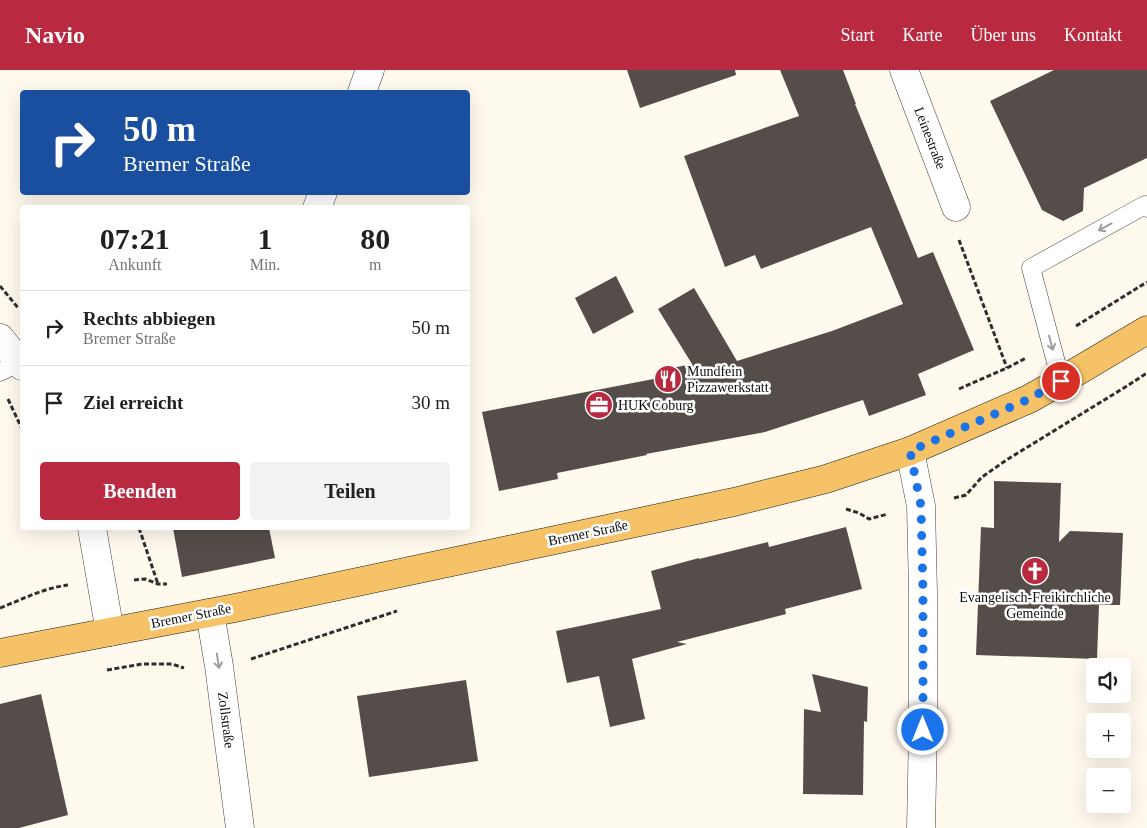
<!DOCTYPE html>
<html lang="de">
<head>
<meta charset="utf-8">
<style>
	body { margin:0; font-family:"Times New Roman",serif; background:#f2f2f2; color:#202124; height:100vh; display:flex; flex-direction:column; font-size:19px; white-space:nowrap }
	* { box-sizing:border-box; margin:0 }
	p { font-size:16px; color:#757577 }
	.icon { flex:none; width:28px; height:28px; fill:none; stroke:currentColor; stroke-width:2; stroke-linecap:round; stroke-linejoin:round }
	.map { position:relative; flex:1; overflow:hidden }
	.drawer { position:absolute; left:20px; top:135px; width:450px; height:325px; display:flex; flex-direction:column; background:#fff; border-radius:5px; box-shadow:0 5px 20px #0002 }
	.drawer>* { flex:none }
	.hud { position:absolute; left:20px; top:20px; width:450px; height:105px; border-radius:5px; box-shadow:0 5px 20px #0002; background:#1a4fa0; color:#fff; overflow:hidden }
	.tools { position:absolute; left:1086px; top:588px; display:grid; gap:10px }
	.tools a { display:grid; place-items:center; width:45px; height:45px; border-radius:5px; background:#fff; box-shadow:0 5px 20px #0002; font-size:25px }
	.pin { position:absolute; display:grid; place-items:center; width:42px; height:42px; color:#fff; margin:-21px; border:2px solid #fff; border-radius:50%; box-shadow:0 1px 5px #0007 }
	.me { position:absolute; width:55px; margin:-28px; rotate:0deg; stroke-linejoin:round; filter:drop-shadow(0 0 4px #0008) }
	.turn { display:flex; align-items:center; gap:18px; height:105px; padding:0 20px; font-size:22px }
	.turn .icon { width:65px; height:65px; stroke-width:2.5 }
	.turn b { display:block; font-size:35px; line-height:42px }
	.eta { display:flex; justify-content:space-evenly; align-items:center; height:85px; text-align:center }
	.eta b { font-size:30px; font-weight:800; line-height:35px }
	.primary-button { display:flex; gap:10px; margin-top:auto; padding:10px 20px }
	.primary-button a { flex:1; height:58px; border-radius:5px; background:#b92940; color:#fff; font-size:20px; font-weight:800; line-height:58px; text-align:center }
	.primary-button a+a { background:#f2f2f2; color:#202124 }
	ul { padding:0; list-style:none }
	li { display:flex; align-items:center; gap:15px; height:75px; padding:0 20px; border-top:1px solid #e0e0e0 }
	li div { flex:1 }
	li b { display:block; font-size:19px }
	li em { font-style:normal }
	header { display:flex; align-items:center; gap:30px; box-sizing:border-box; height:70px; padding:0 25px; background:#b92940; color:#fff }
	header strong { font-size:24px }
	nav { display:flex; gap:28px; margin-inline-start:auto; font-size:18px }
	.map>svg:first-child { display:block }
	.building { fill:#554d4a }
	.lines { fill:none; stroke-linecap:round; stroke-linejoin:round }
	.service-casing { stroke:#404040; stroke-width:19 }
	.minor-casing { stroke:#404040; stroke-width:29 }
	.primary-casing { stroke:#1e1e1e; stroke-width:29 }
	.path { stroke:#2f2f2f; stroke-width:3; stroke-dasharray:5 2.5; stroke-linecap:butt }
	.service { stroke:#fff; stroke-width:18 }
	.minor { stroke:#fff; stroke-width:28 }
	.primary { stroke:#f5c268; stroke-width:28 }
	.oneway { stroke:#9e9e9e }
	.route { stroke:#1a73e8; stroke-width:9; stroke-dasharray:0 16.2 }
	.labels { text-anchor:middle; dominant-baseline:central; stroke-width:5; stroke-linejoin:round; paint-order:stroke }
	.street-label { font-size:14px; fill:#0d0d0d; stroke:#fff }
	.poi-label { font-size:14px; fill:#0d0d0d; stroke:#fff; text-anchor:start }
</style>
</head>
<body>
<header>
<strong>Navio</strong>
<nav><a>Start</a><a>Karte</a><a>Über uns</a><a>Kontakt</a></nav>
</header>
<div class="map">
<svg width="1147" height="758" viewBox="0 0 1147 758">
	<rect width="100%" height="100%" fill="#fff9ee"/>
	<!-- building -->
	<g class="building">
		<path d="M627 0H735L736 5 640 38Z"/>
		<path d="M780 0H843L856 34H855L918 188 933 182 974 280 918 304 926 325 869 346 863 330 765 362 646 384 647 385 557 403 558 409 499 421 482 342 664 307 662 300 692 294 658 239 694 218 737 291 832 261 903 234 871 157 761 199 755 185 725 197 684 86 799 46Z"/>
		<path d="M1054 0H1147V88L1084 118 1083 141 1063 151 1042 140 990 31Z"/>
		<path d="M616 206 634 242 593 264 575 228Z"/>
		<path d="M994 411 1061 413 1059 472 1070 461 1123 463 1120 535H1099L1097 589 976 585 981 457 994 458Z"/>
		<path d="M846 457 862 519 785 539 786 544 677 572 687 574 632 589 645 649 610 657 599 606 567 613 556 561 661 539 651 501 699 488V489L768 472 769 477Z"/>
		<path d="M173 458H269L275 488 182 507Z"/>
		<path d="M812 604 868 617 867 652 864 651 863 725 803 724 804 639 821 642Z"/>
		<path d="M466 610 478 691 369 707 357 626Z"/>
		<path d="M41 624 68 745 19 758H0V634Z"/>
	</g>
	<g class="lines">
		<!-- service casing -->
		<g class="service-casing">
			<g id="service">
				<path d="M0 302 20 292"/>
				<path d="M1061 311 1031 198 1145 135 1147 138"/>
			</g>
		</g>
		<!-- minor casing -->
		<g class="minor-casing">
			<g id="minor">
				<path d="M904 0 956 137"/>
				<path d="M362 22 370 0"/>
				<path d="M317 138 323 122"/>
				<path d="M0 268 22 296"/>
				<path d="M910 381 921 436 923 522V660L921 758"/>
				<path d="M92 458 110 562"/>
				<path d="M210 543 219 596 240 758"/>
			</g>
		</g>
		<!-- primary casing -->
		<g class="primary-casing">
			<path id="primary" d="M0 583 235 538 734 432 826 409 910 381 1029 329 1061 311 1147 260"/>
		</g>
		<!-- path -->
		<g class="path">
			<path d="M959 170 1007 298"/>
			<path d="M0 216 19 239"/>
			<path d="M1076 256 1147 212"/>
			<path d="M959 319 1007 298 1026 288"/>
			<path d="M8 329 22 359"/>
			<path d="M954 428 966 425 982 407 1008 389 1127 316 1147 303"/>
			<path d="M846 439 859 443 869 449 888 444"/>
			<path d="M139 458 158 514"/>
			<path d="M134 510 145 509 158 514H167"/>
			<path d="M0 538C23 529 44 518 68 515"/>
			<path d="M251 589 397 541"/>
			<path d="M107 600 142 594H172L184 598"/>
		</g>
		<!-- service -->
		<use href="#service" class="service"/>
		<!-- minor -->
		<use href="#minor" class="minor"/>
		<!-- primary -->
		<use href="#primary" class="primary"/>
	</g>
	<!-- one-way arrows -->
	<defs><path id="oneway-shaft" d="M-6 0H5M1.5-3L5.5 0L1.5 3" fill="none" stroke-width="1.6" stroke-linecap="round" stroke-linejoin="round" transform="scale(1.25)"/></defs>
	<g class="oneway">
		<use href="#oneway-shaft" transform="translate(1105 157) rotate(151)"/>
		<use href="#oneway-shaft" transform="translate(1051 273) rotate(75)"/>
		<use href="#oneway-shaft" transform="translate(218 591) rotate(81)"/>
	</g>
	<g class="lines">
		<!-- route -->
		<path class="route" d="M923 660V522L921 436 910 381 1029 329 1061 311"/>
	</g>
	<!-- icons -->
	<defs>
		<g id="restaurant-disc" transform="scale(1.4375)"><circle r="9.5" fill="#b92940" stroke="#fff"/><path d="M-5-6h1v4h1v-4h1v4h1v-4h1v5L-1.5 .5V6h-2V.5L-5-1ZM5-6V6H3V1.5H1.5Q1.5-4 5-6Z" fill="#fff"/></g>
		<g id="office-disc" transform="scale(1.4375)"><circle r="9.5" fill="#b92940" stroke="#fff"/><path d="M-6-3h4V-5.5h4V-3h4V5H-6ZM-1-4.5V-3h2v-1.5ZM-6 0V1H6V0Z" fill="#fff"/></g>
		<g id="church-disc" transform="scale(1.4375)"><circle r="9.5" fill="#b92940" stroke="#fff"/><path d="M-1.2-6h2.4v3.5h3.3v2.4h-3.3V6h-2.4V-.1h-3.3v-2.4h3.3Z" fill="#fff"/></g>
	</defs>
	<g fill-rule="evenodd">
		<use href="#restaurant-disc" x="668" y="309"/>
		<use href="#office-disc" x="599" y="335"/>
		<use href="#church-disc" x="1035" y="501"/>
	</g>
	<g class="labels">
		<!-- street labels -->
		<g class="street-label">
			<text transform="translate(930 68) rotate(69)">Leinestraße</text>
			<text transform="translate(588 463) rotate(-12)">Bremer Straße</text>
			<text transform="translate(191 546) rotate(-11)">Bremer Straße</text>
			<text transform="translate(226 650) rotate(83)">Zollstraße</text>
		</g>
		<!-- poi labels -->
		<g class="poi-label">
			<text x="687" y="301">Mundfein<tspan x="687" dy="16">Pizzawerkstatt</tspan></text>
			<text x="618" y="335">HUK Coburg</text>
			<text x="1035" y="527" text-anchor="middle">Evangelisch-Freikirchliche<tspan x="1035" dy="16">Gemeinde</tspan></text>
		</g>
	</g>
</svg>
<div class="tools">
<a><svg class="icon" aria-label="sound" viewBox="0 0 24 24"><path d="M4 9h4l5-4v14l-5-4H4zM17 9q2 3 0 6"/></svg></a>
<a>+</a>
<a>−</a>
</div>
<div class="pin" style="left:1061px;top:311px;background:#d93025"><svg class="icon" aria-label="arrive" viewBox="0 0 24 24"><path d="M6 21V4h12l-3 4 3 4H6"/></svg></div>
<svg class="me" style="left:923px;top:660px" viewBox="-20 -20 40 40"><circle r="17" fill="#1a73e8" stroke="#fff" stroke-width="3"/><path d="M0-11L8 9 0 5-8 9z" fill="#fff"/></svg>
<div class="hud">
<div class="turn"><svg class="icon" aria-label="right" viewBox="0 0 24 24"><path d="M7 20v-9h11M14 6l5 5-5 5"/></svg><div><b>50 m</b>Bremer Straße</div></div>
</div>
<section class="drawer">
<div class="eta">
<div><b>07:21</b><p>Ankunft</p></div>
<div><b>1</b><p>Min.</p></div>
<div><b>80</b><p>m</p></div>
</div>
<ul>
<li><svg class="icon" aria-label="right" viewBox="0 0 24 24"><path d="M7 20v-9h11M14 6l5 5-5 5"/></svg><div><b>Rechts abbiegen</b><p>Bremer Straße</p></div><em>50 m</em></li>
<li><svg class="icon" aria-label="arrive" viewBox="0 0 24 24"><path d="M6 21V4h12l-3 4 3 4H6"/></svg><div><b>Ziel erreicht</b></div><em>30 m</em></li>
</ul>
<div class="primary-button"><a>Beenden</a><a>Teilen</a></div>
</section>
</div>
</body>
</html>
